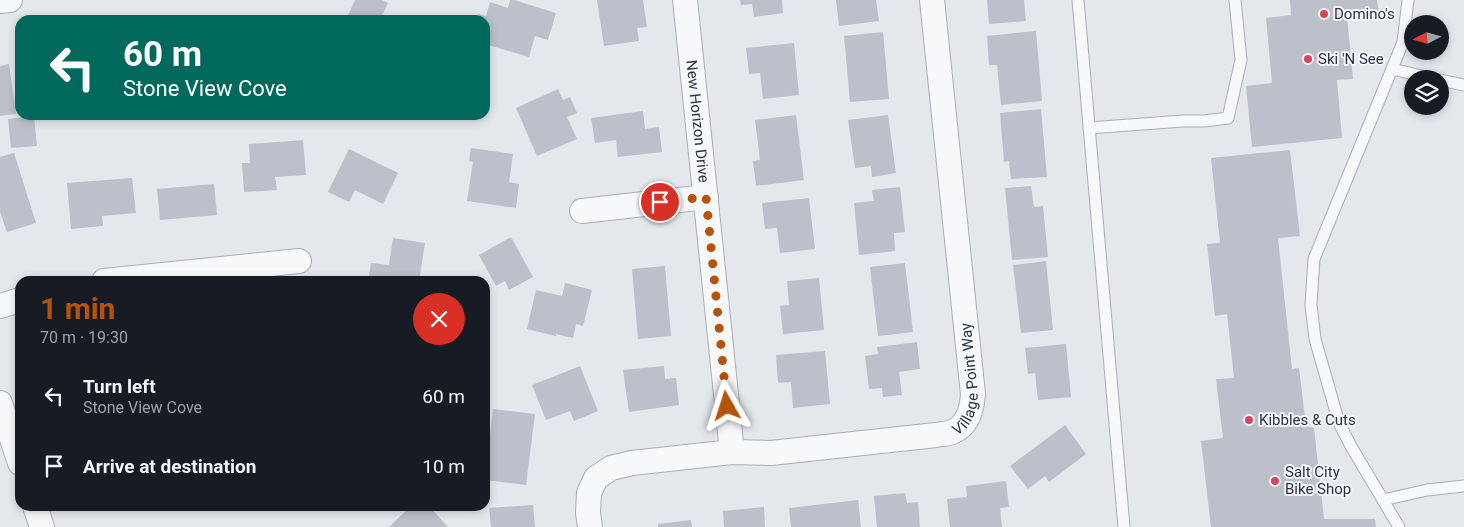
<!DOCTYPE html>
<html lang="en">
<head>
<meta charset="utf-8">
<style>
	body { margin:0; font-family:Roboto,sans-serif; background:#20242c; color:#f1f3f6; height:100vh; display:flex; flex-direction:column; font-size:19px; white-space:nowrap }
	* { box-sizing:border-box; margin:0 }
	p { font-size:16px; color:#9ea1a6 }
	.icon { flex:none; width:28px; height:28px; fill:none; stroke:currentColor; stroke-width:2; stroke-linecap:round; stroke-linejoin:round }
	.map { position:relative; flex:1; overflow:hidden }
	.details { position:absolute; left:15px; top:276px; width:475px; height:235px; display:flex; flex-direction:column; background:#171b24; border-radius:15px; box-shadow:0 2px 8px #0003 }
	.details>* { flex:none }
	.top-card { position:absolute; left:15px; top:15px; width:475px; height:105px; border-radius:15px; box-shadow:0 2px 8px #0003; background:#00695c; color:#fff; overflow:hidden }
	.needle { width:32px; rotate:264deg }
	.controls { position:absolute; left:1404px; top:15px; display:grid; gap:10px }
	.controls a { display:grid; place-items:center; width:45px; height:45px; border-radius:50%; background:#171b24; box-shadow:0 2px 8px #0003; font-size:25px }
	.pin { position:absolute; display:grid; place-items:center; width:42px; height:42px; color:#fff; margin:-21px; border:2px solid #fff; border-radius:50%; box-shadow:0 1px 5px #0007 }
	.me { position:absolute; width:55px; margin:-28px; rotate:354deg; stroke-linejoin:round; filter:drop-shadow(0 0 4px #0008) }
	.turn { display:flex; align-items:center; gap:18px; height:105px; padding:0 25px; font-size:22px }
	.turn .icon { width:65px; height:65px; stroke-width:2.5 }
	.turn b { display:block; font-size:35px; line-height:42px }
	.round { display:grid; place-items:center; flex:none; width:52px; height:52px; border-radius:26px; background:#20242c }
	.head { display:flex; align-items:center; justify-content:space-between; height:85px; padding:0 25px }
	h1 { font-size:30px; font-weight:700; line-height:38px; color:#b45309 }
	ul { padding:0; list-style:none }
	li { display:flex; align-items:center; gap:15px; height:70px; padding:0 25px }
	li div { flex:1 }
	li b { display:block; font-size:19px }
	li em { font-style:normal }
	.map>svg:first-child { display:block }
	.building { fill:#bbc0ca }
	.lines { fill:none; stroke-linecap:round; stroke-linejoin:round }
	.lane-casing { stroke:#a9aeb7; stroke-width:13 }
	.street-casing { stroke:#a9aeb7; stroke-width:26 }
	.lane { stroke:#f7f8fa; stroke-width:11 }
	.street { stroke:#f7f8fa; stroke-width:24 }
	.route { stroke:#b45309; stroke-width:9; stroke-dasharray:0 16.2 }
	.poi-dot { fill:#d1495b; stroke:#f4f6f9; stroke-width:2 }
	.labels { text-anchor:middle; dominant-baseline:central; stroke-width:4; stroke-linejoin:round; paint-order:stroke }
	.poi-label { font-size:15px; fill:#2b3445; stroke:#f4f6f9; text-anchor:start }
	.street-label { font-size:15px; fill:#2b3445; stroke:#f4f6f9 }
</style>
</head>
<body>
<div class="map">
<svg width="1464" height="527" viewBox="0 0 1464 527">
	<rect width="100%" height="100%" fill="#e4e7ec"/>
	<!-- building -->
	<g class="building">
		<path d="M355 0H382L388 3 380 20H346Z"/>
		<path d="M510 0H514L556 13 548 40 535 36 529 57 485 44V20H477L479 14 486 16 490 2 508 8Z"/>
		<path d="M597 0H643L647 27 637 28 639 41 604 46Z"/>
		<path d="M740 0H782L783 13 754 17 752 4 741 5Z"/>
		<path d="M836 0H876L879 21 839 26Z"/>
		<path d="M987 0H1024L1026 21 989 24Z"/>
		<path d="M1290 0H1377L1379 13 1347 17 1353 79 1337 80 1342 138 1252 147 1246 86 1272 83 1266 18 1291 15Z"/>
		<path d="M1036 31 1042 101 1001 105 997 65H989L987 36Z"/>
		<path d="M883 32 889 99 850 102 844 36Z"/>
		<path d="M794 43 799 95 763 99 760 73 749 74 746 48Z"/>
		<path d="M9 64 16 114 0 116V66Z"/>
		<path d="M558 89 563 100 570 97 577 113 567 117 577 139 537 156 516 108Z"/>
		<path d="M1041 109 1047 177 1011 179 1009 161 1004 162 1000 113Z"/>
		<path d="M643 111 645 129 659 127 662 152 618 157 616 140 595 143 591 118Z"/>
		<path d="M796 115 804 180 756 186 753 161 760 160 755 120Z"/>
		<path d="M888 115 896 173 872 177 871 166 855 168 848 120Z"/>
		<path d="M34 116 37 146 11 148 8 119Z"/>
		<path d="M303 140 306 175 275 177 277 190 244 192 242 163H250L249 144Z"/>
		<path d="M471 148 513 154 509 182 519 184 516 208 467 201 473 162 469 161Z"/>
		<path d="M349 149 398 173 383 204 355 190 349 202 328 192Z"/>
		<path d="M1290 150 1300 236 1278 238 1292 369 1299 368 1306 426 1314 428 1324 519H1375L1376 527H1211L1201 441 1223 438 1216 379 1234 378 1227 314 1215 316 1207 244 1220 243 1211 158Z"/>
		<path d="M14 153 36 223 7 232 0 212V157Z"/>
		<path d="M132 178 136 213 102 216 103 226 71 229 67 183Z"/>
		<path d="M214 184 217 215 160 220 157 189Z"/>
		<path d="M1031 186 1034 207 1043 206 1048 257 1012 260 1005 188Z"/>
		<path d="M900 187 905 232 894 233 895 251 859 255 854 203 874 201 872 190Z"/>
		<path d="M809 198 815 249 780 253 777 228 765 229 762 203Z"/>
		<path d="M511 237 533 277 509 290 505 281 496 286 479 255Z"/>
		<path d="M393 238 425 243 419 281H368L371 263 389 265Z"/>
		<path d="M1046 261 1053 330 1021 333 1013 265Z"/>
		<path d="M905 263 913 332 878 336 870 267Z"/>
		<path d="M665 266 671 336 638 339 632 269Z"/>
		<path d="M819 278 824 330 783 334 780 306 789 305 787 281Z"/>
		<path d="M565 283 592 290 583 326 576 324 573 338 556 334V336L527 329 536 290 562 296Z"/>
		<path d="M917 342 920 369 899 372 902 395 883 397 882 388 869 389 865 356 878 354 877 347Z"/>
		<path d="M1066 344 1071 397 1038 400 1035 373 1028 374 1025 348Z"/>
		<path d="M825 351 830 404 793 408 791 382 778 383 776 355Z"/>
		<path d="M580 366 598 411 574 421 570 411 546 420 532 385Z"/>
		<path d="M664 366 665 379 676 378 679 405 629 412 623 370Z"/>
		<path d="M493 409 535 414 526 485 485 480Z"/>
		<path d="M1065 425 1086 454 1049 482 1045 476 1028 489 1010 466Z"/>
		<path d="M1006 481 1009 507 1000 508 1002 527H950L947 499 967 497 966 486Z"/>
		<path d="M905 493 907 503 918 502 920 527H877L874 496Z"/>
		<path d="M858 500 861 527H791L789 508Z"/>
		<path d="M533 505 535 527H491L489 508Z"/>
		<path d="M156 506H172L173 507 157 510Z"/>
		<path d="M411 506H429L448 527H389Z"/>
		<path d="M764 507 765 527H724L723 511Z"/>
		<path d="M691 520 692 527H658V524Z"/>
	</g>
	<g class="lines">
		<!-- lane casing -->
		<g class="lane-casing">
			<g id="lane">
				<path d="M1078 0 1124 527"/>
				<path d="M1392 69 1435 79"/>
				<path d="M1440 80 1464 85"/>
				<path d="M1089 128 1183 121H1204L1228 118 1241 60 1235 0"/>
				<path d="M1383 500 1427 490 1464 486"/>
				<path d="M1399 527 1352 448 1339 423 1315 339 1311 305 1314 259 1403 42 1408 0"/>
			</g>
		</g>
		<!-- street casing -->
		<g class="street-casing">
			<g id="street">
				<path id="s1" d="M685 0 732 452"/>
				<path d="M0 1 10 0"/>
				<path d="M582 211 706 197"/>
				<path d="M104 281 299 261"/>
				<path d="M0 306 20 300"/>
				<path d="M0 403 20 463"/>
				<path d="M35 506 42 527"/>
				<path id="s2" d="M590 527 588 513 589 493 596 478 611 468 632 463 732 452 771 453 936 435C941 434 947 434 952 432 968 426 972 409 973 394L932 0"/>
			</g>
		</g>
		<!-- lane -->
		<use href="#lane" class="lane"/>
		<!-- street -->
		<use href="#street" class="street"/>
	</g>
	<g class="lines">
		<!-- route -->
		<path class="route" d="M660 202 706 197 727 406"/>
	</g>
	<!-- markers -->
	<g class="poi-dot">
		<circle cx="1324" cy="14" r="5"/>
		<circle cx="1308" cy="59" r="5"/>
		<circle cx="1249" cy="420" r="5"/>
		<circle cx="1275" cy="481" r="5"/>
	</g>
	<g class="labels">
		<!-- poi labels -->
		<g class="poi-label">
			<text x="1334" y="14">Domino's</text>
			<text x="1318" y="59">Ski 'N See</text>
			<text x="1259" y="420">Kibbles &amp; Cuts</text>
			<text x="1285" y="472">Salt City<tspan x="1285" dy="17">Bike Shop</tspan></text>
		</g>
		<!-- street labels -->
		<g class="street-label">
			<text stroke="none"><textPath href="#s1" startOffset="122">New Horizon Drive</textPath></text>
			<text stroke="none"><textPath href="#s2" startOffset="472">Village Point Way</textPath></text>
		</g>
	</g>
</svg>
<div class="controls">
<a><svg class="needle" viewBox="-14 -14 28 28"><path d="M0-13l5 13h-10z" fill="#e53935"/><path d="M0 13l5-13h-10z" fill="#9ea1a6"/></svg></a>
<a><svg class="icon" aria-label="layers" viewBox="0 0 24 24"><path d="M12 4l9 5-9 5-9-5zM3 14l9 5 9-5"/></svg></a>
</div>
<div class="pin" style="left:660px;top:202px;background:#d93025"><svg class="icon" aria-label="arrive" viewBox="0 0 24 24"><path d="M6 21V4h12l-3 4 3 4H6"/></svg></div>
<svg class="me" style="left:727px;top:406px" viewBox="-20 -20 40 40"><path d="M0-17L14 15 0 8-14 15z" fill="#b45309" stroke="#fff" stroke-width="4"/></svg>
<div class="top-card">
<div class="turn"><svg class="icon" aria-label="left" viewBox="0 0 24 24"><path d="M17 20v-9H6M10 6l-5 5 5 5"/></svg><div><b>60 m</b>Stone View Cove</div></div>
</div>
<section class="details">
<div class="head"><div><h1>1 min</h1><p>70 m · 19:30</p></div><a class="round" style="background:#d93025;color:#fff"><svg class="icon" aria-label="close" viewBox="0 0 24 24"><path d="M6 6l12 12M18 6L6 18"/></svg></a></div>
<ul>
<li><svg class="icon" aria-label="left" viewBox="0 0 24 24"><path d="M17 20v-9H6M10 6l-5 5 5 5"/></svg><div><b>Turn left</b><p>Stone View Cove</p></div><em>60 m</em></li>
<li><svg class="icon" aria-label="arrive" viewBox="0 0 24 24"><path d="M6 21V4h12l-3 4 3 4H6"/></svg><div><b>Arrive at destination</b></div><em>10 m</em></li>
</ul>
</section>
</div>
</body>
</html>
